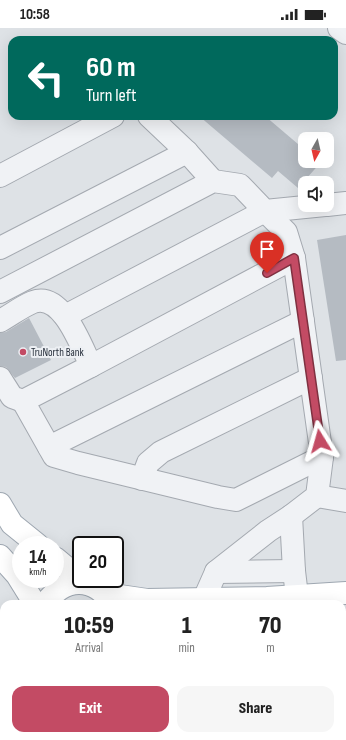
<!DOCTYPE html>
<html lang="en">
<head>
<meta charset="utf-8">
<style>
	body { margin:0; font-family:"Sofia Sans Condensed",sans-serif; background:#f6f6f6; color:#222; height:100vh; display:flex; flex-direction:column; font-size:15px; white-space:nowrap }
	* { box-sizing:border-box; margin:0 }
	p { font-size:13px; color:#767676 }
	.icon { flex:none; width:22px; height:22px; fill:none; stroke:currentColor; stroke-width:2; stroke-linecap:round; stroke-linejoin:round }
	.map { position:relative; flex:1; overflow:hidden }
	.details { position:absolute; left:0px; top:572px; width:346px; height:140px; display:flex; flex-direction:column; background:#fff; border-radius:12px 12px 0 0; box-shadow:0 4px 16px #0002 }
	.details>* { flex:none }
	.hud { position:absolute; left:8px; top:8px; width:330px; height:84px; border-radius:12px; box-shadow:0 4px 16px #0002; background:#00695c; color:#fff; overflow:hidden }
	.needle { width:26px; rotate:188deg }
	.controls { position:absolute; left:298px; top:104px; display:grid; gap:8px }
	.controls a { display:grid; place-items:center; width:36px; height:36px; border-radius:8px; background:#fff; box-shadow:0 4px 16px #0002; font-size:20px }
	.speed { position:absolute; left:12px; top:508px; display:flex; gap:8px; font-size:20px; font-weight:700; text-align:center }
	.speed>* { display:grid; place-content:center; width:52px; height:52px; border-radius:50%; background:#fff; box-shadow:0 4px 16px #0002; line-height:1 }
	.speed small { font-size:10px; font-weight:400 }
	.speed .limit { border:2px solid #111; border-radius:6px; background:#fff; color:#111 }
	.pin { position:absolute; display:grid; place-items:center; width:34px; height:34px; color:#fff; margin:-41px -17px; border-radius:50% 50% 50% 0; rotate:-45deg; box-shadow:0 0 4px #0007 }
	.pin .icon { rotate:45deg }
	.me { position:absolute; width:44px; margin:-22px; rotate:352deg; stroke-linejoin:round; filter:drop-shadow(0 0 3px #0008) }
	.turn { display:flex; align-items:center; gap:14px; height:84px; padding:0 12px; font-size:18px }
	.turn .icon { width:52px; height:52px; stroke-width:2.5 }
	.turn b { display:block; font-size:28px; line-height:34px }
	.eta { display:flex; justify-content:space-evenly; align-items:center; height:68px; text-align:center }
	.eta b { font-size:24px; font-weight:800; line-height:28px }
	.primary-button { display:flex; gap:8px; margin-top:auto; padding:8px 12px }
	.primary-button a { flex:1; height:46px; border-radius:12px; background:#c34b64; color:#fff; font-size:16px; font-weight:800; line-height:46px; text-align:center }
	.primary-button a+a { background:#f6f6f6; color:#222 }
	.status { display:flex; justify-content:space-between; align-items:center; height:28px; padding:0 20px; background:#fff; direction:ltr }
	.status svg { height:11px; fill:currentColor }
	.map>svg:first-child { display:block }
	.building { fill:#b5bbc2 }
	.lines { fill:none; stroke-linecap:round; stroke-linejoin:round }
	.minor-casing { stroke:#a4a9b0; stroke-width:24 }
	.major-casing { stroke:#9ea7b1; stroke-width:24 }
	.minor { stroke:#f0f2f5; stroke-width:22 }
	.major { stroke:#fff; stroke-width:22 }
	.route-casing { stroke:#7f3141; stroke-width:10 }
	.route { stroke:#c34b64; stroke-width:7 }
	.poi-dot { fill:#c34b64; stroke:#edf0f4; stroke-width:1.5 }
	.labels { text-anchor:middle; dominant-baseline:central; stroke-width:4; stroke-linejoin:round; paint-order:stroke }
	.poi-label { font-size:11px; fill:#28303c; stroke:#edf0f4; text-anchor:start }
</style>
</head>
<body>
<div class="status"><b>10:58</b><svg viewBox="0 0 49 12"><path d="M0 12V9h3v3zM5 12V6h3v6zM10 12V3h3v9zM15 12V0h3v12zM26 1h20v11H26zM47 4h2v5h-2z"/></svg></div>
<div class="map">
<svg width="346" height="712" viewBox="0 0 346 712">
	<rect width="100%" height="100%" fill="#dee2e6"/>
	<!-- building -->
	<g class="building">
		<path d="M199 88H265L305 122V133H322L298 160 278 143 272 150Z"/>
		<path d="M346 207V332L336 333 317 212Z"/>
		<path d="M29 290 51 332 15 350 6 339 0 338V305L6 304Z"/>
	</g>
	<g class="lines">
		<!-- minor casing -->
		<g class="minor-casing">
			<g id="minor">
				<path d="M339 0 346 5"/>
				<path d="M149 88 187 124 213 153"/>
				<path d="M0 148 113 88"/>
				<path d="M327 177 346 175"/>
				<path d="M0 220 187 124"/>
				<path d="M0 264 213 153 240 157 265 183 325 177"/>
				<path d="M65 288 265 183 286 204 294 230 322 429 317 468 291 488 268 503 216 544 204 571"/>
				<path d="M0 293C11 287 21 279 33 274 62 263 81 318 91 338L23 373 54 428 78 435 218 469 236 472 322 429"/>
				<path d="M91 338 294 230"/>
				<path d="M0 350 12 369 23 373"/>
				<path d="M49 419 303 293"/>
				<path d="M142 451 148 435 161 424 311 350"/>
				<path d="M317 468 346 473"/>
				<path d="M291 488 294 543 297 568"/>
				<path d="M216 544 294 543"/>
			</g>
		</g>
		<!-- major casing -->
		<g class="major-casing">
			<g id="major">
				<path d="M0 476 12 496 38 517"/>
				<path d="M0 528 17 547 35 576"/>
				<path d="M55 530 85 555"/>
				<path d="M106 566 147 572 267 570 346 565"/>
				<path d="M45 576C65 548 93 548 113 576"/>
				<path d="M342 594H346"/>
				<path d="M105 708 106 712"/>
			</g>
		</g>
		<!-- minor -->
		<use href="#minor" class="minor"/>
		<!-- major -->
		<use href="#major" class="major"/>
	</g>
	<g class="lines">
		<!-- route casing -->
		<g class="route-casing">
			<path id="route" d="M267 245 294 230 320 413"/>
		</g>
		<!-- route -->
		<use href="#route" class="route"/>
	</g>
	<!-- markers -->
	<circle class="poi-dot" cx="23" cy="324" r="4"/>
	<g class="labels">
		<!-- poi labels -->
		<g class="poi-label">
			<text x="31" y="324">TruNorth Bank</text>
		</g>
	</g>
</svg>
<div class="controls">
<a><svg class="needle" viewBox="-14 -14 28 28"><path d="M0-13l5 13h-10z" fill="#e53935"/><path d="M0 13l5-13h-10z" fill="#767676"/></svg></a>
<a><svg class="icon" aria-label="sound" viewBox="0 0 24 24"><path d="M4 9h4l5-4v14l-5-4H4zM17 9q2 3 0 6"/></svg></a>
</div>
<div class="speed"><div>14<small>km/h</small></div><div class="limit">20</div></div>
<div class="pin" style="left:267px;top:245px;background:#d93025"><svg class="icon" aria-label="arrive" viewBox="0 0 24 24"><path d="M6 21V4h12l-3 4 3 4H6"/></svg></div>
<svg class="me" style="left:320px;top:413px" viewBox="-20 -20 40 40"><path d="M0-17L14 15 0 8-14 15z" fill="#c34b64" stroke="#fff" stroke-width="4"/></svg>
<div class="hud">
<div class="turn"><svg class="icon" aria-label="left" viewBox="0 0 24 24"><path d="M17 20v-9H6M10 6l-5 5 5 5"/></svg><div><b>60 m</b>Turn left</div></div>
</div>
<section class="details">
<div class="eta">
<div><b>10:59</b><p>Arrival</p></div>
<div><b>1</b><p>min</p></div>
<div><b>70</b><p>m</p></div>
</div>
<div class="primary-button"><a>Exit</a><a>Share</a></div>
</section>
</div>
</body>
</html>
